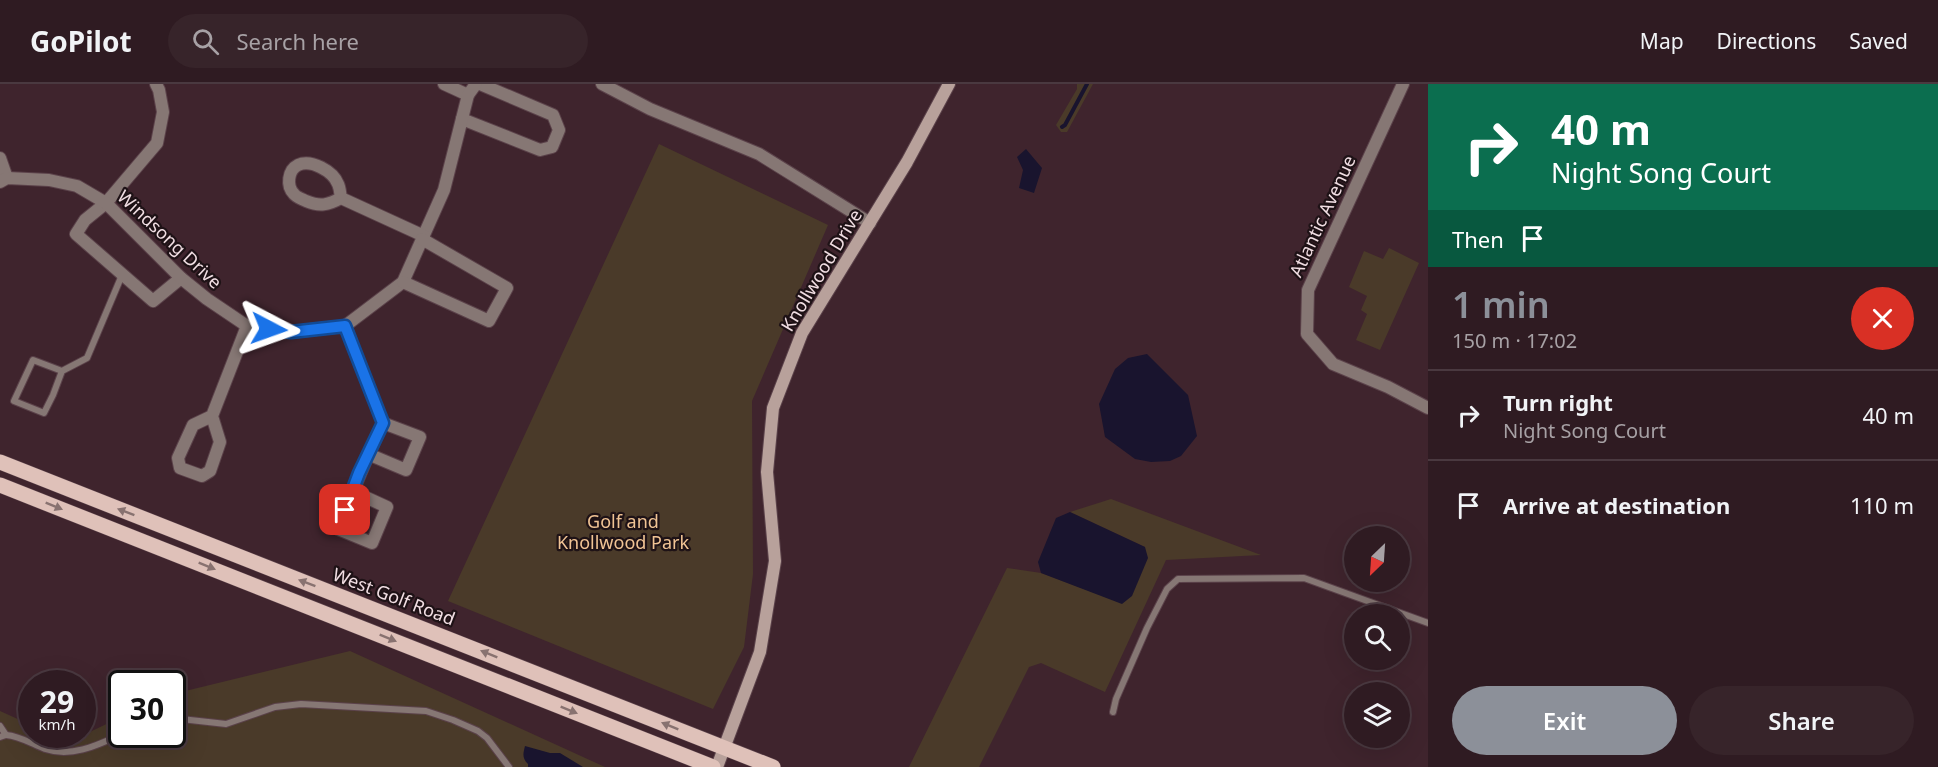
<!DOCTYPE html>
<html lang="en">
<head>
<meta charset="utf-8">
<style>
	body { margin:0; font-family:"Noto Sans",sans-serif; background:#37242a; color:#f1f3f6; height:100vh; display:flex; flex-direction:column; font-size:22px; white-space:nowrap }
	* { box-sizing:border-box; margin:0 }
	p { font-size:20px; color:#a7a1a5 }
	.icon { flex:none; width:33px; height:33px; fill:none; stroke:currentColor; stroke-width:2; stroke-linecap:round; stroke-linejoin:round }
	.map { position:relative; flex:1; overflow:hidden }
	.drawer { display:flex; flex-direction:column; background:#2f1b22; width:510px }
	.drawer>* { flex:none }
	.hud { background:#0b6e4f; color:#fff; overflow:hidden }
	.needle { width:39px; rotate:205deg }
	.tools { position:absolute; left:1344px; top:442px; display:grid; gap:12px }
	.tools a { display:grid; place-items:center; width:66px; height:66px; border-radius:50%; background:#2f1b22; box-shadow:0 6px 24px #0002,0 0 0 2px #4a3940; font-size:30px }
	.speed { position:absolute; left:18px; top:586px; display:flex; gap:12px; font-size:30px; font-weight:700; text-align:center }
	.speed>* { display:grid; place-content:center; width:78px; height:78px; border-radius:50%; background:#2f1b22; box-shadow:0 6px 24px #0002,0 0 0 2px #4a3940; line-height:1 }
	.speed small { font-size:15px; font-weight:400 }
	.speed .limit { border:3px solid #111; border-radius:9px; background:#fff; color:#111 }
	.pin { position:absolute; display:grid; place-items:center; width:51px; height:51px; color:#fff; margin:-26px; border-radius:12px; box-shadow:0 3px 9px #0006 }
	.me { position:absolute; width:66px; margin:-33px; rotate:94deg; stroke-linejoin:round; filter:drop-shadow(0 0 4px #0008) }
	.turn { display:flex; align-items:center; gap:21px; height:126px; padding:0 24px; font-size:27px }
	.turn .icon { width:78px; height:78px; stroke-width:2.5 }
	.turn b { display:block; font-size:42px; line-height:51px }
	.then { display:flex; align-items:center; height:57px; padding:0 24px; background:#0003; gap:12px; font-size:22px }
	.round { display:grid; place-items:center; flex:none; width:63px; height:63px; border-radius:32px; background:#37242a }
	.overview { display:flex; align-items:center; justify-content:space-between; height:102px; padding:0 24px }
	h1 { font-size:36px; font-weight:600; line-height:45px; color:#8c9099 }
	.button { display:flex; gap:12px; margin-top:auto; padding:12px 24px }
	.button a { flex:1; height:69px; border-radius:36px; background:#8c9099; color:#fff; font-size:24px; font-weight:600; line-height:69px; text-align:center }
	.button a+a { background:#37242a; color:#f1f3f6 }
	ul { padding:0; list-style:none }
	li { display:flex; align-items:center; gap:18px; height:90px; padding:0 24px; border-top:2px solid #4a3940 }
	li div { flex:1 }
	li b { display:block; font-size:22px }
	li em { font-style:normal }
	header { display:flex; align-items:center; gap:36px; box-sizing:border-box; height:84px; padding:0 30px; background:#2f1b22; border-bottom:2px solid #4a3940 }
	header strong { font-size:28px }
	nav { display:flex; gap:33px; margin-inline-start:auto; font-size:21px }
	.search { width:420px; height:54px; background:#37242a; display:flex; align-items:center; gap:15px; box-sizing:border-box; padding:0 21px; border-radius:33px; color:#a7a1a5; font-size:22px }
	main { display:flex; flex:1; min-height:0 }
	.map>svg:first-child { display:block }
	.green { fill:#4a3a29 }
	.water { fill:#19142e }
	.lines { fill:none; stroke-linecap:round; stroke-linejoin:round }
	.stream { stroke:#19142e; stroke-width:4 }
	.lane-casing { stroke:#5b424a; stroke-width:8 }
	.street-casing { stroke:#5b424a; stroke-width:14 }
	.secondary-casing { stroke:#5b424a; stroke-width:14 }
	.primary-casing { stroke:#5b424a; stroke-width:16 }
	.lane { stroke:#867774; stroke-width:6 }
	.street { stroke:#867774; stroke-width:12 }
	.secondary { stroke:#b8a19b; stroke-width:12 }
	.primary { stroke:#dfc1b9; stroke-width:15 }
	.oneway { fill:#887270 }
	.route-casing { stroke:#114b97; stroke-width:15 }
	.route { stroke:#1a73e8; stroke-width:10 }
	.labels { text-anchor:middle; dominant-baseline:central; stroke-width:4.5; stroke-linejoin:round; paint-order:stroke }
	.street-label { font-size:18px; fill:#f1dee3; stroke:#1e1216 }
	.park-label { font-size:18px; fill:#f0c394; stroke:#1e1216 }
</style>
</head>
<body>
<header>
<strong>GoPilot</strong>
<div class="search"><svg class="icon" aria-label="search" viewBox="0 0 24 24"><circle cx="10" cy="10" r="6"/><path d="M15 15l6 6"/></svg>Search here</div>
<nav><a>Map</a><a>Directions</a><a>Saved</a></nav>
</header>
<main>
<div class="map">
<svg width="1428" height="683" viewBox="0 0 1428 683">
	<rect width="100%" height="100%" fill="#3f242d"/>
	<!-- green -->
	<g class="green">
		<path d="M1077 0H1093L1067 48H1061L1056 41 1077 5Z"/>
		<path d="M659 60 828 141 752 317 753 490 744 563 713 625 448 517Z"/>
		<path d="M1389 164 1419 179 1380 266 1356 256 1367 230 1361 226 1367 212 1349 203 1364 167 1383 175Z"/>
		<path d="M1111 415 1261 471 1166 476 1105 608 1041 579 1029 583 979 683H909L1007 484 1041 489 1122 519 1145 463 1070 428Z"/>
		<path d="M350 567 605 683H0V627L31 641 32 651H53L69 658 121 633 122 651H172L173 610Z"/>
	</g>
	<!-- water -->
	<g class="water">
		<path d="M1026 65 1042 84 1034 109 1019 104 1023 86 1017 73Z"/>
		<path d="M1147 270 1188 311 1197 352 1181 372 1170 377 1151 378 1135 375 1105 353 1099 320 1115 285 1128 274Z"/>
		<path d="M1070 428 1145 463 1148 474 1132 512 1122 520 1041 489 1038 478 1056 434Z"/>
		<path d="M525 662 550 669H560L583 683H528V680C522 674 523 670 525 662Z"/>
	</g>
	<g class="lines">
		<!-- stream -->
		<path class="stream" d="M1062 43 1065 41 1087 0"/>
		<!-- lane casing -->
		<g class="lane-casing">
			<g id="lane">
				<path d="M62 287 33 276 14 317 44 329 53 311 62 287 87 274 122 191"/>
				<path d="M1113 628 1116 615 1147 544 1167 505 1178 495 1304 494 1428 539"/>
				<path d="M172 634 226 640 275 623 301 620 426 627 453 636 478 647 487 654 509 683"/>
				<path d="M0 642 6 651 0 653"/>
				<path d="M6 651C20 652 32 660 45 665 72 674 98 661 122 650"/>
			</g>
		</g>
		<!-- street casing -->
		<g class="street-casing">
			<g id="street">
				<path d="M156 0 159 6 163 28 157 59 106 119 85 136 76 150 153 217 181 194"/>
				<path d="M444 0 468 11"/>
				<path d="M602 0 650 25 759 70 870 139"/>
				<path d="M1403 0 1308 206 1307 250 1333 280 1388 303 1428 324"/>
				<path d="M462 35 540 66 552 63 559 46 553 31 480 0"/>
				<path d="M0 74 7 94"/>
				<path d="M0 98 7 94 49 96 77 102 106 119 181 194 207 215 247 242 291 248 345 242 403 198 444 106 468 11 476 0"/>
				<path d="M341 114C328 121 320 123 306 117 302 115 296 113 294 110 286 102 288 86 298 81 311 75 333 87 338 100 340 104 340 109 341 114L424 152"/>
				<path d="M403 198 489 237 507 204 422 155"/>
				<path d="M345 242 383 339 420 353 406 386 368 370"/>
				<path d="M212 332 220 358 210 387 202 392 180 384 178 374 193 341 212 332 247 242"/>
				<path d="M352 407 387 423 372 459 338 445C352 409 366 374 383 339"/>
			</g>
		</g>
		<!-- secondary casing -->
		<g class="secondary-casing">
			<path id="secondary" d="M717 683 760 568 775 477 767 388 773 324 802 249 907 78 949 0"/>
		</g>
		<!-- primary casing -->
		<g class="primary-casing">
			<g id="primary">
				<path d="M0 378 773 683"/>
				<path d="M0 401 713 683"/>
			</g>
		</g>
		<!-- lane -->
		<use href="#lane" class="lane"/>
		<!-- street -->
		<use href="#street" class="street"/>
		<!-- secondary -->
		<use href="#secondary" class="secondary"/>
		<!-- primary -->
		<use href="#primary" class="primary"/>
	</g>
	<!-- one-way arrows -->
	<defs><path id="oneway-solid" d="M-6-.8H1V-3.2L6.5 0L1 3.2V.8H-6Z" transform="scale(1.5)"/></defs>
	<g class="oneway">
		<use href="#oneway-solid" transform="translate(54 422) rotate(22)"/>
		<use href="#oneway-solid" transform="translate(126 428) rotate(-159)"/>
		<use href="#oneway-solid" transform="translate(207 482) rotate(22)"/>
		<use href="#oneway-solid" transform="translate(307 499) rotate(-159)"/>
		<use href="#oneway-solid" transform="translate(388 554) rotate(22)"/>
		<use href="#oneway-solid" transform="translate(489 570) rotate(-158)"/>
		<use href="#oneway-solid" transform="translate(569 626) rotate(22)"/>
		<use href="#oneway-solid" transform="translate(670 642) rotate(-158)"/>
	</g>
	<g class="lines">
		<!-- route casing -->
		<g class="route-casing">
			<path id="route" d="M269 245 291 248 345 242 383 339 359 389 345 426"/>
		</g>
		<!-- route -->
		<use href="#route" class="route"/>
	</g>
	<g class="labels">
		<!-- street labels -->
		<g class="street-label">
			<text transform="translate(1322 132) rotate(-65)">Atlantic Avenue</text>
			<text transform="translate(170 155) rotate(43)">Windsong Drive</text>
			<text transform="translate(821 186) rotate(-59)">Knollwood Drive</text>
			<text transform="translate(394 512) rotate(21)">West Golf Road</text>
		</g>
		<!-- park labels -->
		<g class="park-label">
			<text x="623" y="437">Golf and<tspan x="623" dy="21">Knollwood Park</tspan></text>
		</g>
	</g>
</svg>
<div class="tools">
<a><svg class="needle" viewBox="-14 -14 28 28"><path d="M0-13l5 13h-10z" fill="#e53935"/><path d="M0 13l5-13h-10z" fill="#a7a1a5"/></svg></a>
<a><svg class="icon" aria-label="search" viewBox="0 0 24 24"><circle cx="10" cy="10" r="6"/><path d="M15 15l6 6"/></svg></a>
<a><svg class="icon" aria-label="layers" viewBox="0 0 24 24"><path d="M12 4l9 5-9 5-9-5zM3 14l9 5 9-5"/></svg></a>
</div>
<div class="speed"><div>29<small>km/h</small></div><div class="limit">30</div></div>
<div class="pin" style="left:345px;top:426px;background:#d93025"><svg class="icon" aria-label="arrive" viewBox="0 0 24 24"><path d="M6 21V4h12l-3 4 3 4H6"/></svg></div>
<svg class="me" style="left:269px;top:245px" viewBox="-20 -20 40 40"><path d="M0-17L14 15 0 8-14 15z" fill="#1a73e8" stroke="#fff" stroke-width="4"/></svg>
</div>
<section class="drawer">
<div class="hud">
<div class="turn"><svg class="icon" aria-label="right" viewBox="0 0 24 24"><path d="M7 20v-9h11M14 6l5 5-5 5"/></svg><div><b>40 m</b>Night Song Court</div></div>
<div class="then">Then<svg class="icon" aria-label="arrive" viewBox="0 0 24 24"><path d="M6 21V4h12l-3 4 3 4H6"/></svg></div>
</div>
<div class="overview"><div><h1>1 min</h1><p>150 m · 17:02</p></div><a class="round" style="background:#d93025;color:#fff"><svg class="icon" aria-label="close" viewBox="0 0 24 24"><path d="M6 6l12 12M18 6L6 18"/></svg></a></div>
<ul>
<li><svg class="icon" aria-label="right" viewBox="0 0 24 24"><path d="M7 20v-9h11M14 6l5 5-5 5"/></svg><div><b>Turn right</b><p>Night Song Court</p></div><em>40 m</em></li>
<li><svg class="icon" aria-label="arrive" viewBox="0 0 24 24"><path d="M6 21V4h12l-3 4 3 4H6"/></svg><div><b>Arrive at destination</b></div><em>110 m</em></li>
</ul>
<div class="button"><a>Exit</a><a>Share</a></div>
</section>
</main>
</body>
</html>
